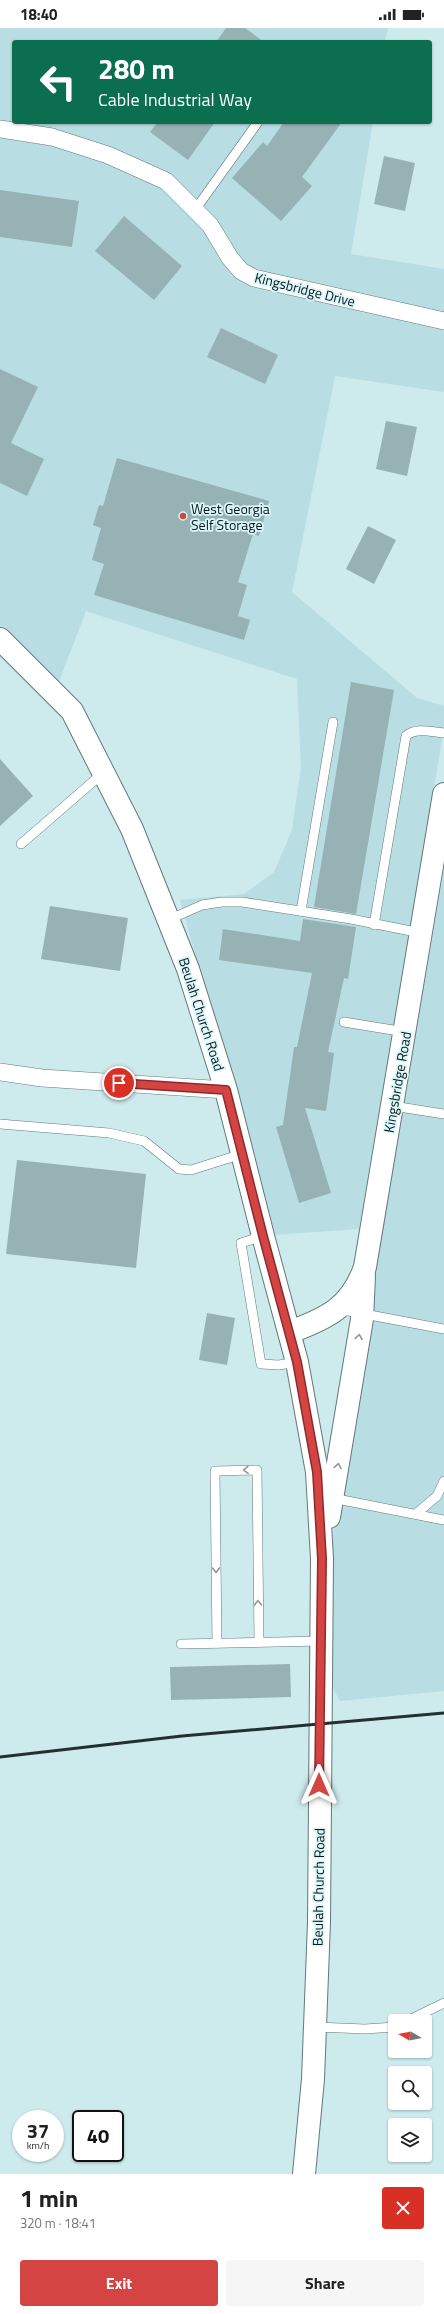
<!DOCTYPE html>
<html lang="en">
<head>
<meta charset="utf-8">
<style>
	body { margin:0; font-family:"Titillium Web",sans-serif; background:#f6f6f6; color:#222; height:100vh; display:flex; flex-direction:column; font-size:15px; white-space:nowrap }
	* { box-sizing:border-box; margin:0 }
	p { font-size:13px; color:#767676 }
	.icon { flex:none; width:22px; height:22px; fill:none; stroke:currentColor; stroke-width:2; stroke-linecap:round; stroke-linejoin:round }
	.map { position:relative; height:2146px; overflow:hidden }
	.details { display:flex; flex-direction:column; background:#fff; flex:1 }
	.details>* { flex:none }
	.hud { position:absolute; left:12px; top:12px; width:420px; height:84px; border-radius:4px; box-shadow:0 1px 3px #0004; background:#0b6e4f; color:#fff; overflow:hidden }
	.needle { width:26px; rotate:279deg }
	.buttons { position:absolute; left:388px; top:1986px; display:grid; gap:8px }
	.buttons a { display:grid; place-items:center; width:44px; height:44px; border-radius:4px; background:#fff; box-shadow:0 1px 3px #0004; font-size:20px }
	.speed { position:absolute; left:12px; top:2082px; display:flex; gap:8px; font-size:20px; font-weight:700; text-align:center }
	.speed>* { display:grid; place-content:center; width:52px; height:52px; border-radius:50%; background:#fff; box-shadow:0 1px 3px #0004; line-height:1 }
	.speed small { font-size:10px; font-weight:400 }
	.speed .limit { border:2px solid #111; border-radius:6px; background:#fff; color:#111 }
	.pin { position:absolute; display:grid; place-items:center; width:34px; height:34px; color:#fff; margin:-17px; border:2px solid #fff; border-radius:50%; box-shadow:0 1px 4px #0007 }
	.me { position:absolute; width:44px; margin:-22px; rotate:0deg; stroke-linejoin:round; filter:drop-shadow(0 0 3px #0008) }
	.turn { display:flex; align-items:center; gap:14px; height:84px; padding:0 20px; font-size:18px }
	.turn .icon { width:52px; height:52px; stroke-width:2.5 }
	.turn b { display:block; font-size:28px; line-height:34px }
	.round { display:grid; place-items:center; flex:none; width:42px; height:42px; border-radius:4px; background:#f6f6f6 }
	.overview { display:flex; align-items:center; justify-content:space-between; height:68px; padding:0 20px }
	h1 { font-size:24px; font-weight:700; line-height:30px }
	.primary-button { display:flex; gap:8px; margin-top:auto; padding:8px 20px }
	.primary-button a { flex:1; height:46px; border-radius:4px; background:#d44443; color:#fff; font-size:16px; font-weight:700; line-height:46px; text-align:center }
	.primary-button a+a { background:#f6f6f6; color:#222 }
	.status { display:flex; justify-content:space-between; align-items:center; height:28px; padding:0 20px; background:#fff; direction:ltr }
	.status svg { height:11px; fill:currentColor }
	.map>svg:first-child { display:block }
	.built { fill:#b8dde2 }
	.building { fill:#97b2b5 }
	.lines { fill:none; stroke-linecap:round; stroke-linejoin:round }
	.service-casing { stroke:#607a7d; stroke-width:10 }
	.minor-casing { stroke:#607a7d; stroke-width:18 }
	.tertiary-casing { stroke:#607a7d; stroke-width:24 }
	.service { stroke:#fff; stroke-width:9 }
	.minor { stroke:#fff; stroke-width:17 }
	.tertiary { stroke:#fff; stroke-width:22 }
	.rail { stroke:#232f30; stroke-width:3 }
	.oneway { stroke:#929797 }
	.route-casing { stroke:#8a2c2c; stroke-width:10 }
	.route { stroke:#d44443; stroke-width:7 }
	.poi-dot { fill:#d44443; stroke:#daf7fb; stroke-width:1.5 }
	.labels { text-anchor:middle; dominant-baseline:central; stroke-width:3.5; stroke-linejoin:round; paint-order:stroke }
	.street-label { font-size:14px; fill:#0d1718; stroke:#daf7fb }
	.poi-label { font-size:14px; fill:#0d1718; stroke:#daf7fb; text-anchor:start }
</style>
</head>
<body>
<div class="status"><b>18:40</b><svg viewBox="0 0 49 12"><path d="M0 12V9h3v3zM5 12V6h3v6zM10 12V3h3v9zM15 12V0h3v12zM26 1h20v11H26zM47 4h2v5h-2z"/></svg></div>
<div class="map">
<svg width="444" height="2146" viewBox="0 0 444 2146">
	<rect width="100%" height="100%" fill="#cdeaed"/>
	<!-- built -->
	<g class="built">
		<path d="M0 0H388L385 14H14V94H373L351 226 444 241V364L335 348 292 564 417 670 444 678V700L359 1201 273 1207 180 872 244 866 274 844 292 802 301 739 297 651 86 583 57 659 0 607Z"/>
		<path d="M444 842V1663L340 1673 327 1650 333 1509 351 1387Z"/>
	</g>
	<!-- building -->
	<g class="building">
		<path d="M226 0H245L264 14H216Z"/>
		<path d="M158 94H215L188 132 150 104Z"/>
		<path d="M284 94H342L302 149 312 158 281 193 232 150 263 114 267 118Z"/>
		<path d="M384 128 415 135 405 183 374 176Z"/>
		<path d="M0 162 79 173 72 219 0 209Z"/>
		<path d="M124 188 182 238 154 272 95 223Z"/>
		<path d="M221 300 278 327 265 356 207 329Z"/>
		<path d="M0 341 38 359 11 415 44 431 27 468 0 455Z"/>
		<path d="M386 393 417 399 407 448 376 441Z"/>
		<path d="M117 430 269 473 259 508 253 506 238 554 247 557 238 588 250 592 244 612 94 567 104 536 92 532 101 500 93 497 99 477 103 478Z"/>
		<path d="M368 498 396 512 374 556 346 541Z"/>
		<path d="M351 654 394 662 356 886 314 879Z"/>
		<path d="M0 731 33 768 0 798Z"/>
		<path d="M50 878 128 890 120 943 41 931Z"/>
		<path d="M303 891 356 899 348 951 344 950 328 1024 334 1025 326 1083 305 1080 331 1165 299 1175 276 1099 283 1097 294 1019H297L312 945 219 932 223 901 300 913Z"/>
		<path d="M17 1132 146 1146 136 1240 6 1226Z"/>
		<path d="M207 1285 235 1290 227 1337 199 1332Z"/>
		<path d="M290 1636 291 1669 171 1672 170 1639Z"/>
	</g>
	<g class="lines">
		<!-- service casing -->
		<g class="service-casing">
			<g id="service">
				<path d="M195 182 258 94"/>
				<path d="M21 816 103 745"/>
				<path d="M301 883 333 694"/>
				<path d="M168 892 202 877 222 874H242L351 891 421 905"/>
				<path d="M374 897 406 708C415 699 432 704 444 705"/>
				<path d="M344 994 405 1004"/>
				<path d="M393 1078 444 1086"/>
				<path d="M0 1096 109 1105 144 1113 179 1141 191 1142 242 1126"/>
				<path d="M263 1208 241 1215 261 1336 279 1337 297 1334"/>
				<path d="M338 1281 444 1301"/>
				<path d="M332 1470 444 1492"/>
				<path d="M417 1485 437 1468 444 1453"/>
				<path d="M217 1615 215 1443 257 1442 259 1614"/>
				<path d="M181 1616 321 1613"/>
				<path d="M407 1993 444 1975"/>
				<path d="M316 1999 365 2001 395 1999"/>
			</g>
		</g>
		<!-- minor casing -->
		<g class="minor-casing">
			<g id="minor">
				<path d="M0 101 52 109 108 127 166 153 210 197 230 230 241 243 254 250 444 293"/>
				<path d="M0 1044 42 1050 226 1062"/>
			</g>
		</g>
		<!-- tertiary casing -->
		<g class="tertiary-casing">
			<g id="tertiary">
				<path d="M0 611 72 683 132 801 188 941 226 1062 263 1208 297 1334 317 1444 322 1531 319 1894 313 2051 304 2146"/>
				<path d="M290 1304C328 1290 351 1279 365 1239L444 766"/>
				<path d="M329 1489 362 1291 364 1248"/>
			</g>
		</g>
		<!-- service -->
		<use href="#service" class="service"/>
		<!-- minor -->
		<use href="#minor" class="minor"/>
		<!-- tertiary -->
		<use href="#tertiary" class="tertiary"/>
		<!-- rail -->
		<path class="rail" d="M0 1729 182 1708 444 1685"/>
	</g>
	<!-- one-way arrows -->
	<defs><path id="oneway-chevron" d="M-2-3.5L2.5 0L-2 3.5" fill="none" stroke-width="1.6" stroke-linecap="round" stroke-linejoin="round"/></defs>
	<g class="oneway">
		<use href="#oneway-chevron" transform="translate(359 1309) rotate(-81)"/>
		<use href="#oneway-chevron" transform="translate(338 1438) rotate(-80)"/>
		<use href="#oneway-chevron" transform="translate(246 1442) rotate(178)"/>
		<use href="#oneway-chevron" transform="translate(216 1542) rotate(89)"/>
		<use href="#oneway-chevron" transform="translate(258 1575) rotate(-91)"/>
	</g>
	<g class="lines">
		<!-- route casing -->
		<g class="route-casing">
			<path id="route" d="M119 1055 226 1062 263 1208 297 1334 317 1444 322 1531 319 1757"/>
		</g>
		<!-- route -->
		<use href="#route" class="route"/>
	</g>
	<!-- markers -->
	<circle class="poi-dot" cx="183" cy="488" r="4"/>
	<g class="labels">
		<!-- street labels -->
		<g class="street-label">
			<text transform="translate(305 261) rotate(14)">Kingsbridge Drive</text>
			<text transform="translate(202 986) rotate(72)">Beulah Church Road</text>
			<text transform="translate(397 1054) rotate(-80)">Kingsbridge Road</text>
			<text transform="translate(318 1859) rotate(-89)">Beulah Church Road</text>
		</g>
		<!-- poi labels -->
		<g class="poi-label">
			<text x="191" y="480">West Georgia<tspan x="191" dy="16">Self Storage</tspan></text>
		</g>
	</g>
</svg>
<div class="buttons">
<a><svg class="needle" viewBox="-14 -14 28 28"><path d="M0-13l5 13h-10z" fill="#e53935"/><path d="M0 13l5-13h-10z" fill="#767676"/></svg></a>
<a><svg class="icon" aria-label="search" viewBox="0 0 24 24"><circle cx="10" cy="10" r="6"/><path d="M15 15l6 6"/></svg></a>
<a><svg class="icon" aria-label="layers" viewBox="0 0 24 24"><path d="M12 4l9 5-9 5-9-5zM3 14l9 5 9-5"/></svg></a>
</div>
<div class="speed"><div>37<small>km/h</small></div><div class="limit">40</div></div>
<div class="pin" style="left:119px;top:1055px;background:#d93025"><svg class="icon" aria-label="arrive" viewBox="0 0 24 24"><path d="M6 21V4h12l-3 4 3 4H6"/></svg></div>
<svg class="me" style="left:319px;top:1757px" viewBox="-20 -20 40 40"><path d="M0-17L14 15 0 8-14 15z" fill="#d44443" stroke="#fff" stroke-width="4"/></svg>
<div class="hud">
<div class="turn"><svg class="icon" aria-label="left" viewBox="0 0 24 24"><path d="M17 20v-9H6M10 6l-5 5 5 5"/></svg><div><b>280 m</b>Cable Industrial Way</div></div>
</div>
</div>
<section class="details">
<div class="overview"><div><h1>1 min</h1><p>320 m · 18:41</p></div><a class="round" style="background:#d93025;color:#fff"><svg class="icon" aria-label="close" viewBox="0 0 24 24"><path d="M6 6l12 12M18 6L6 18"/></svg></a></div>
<div class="primary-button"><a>Exit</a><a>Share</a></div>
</section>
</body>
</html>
